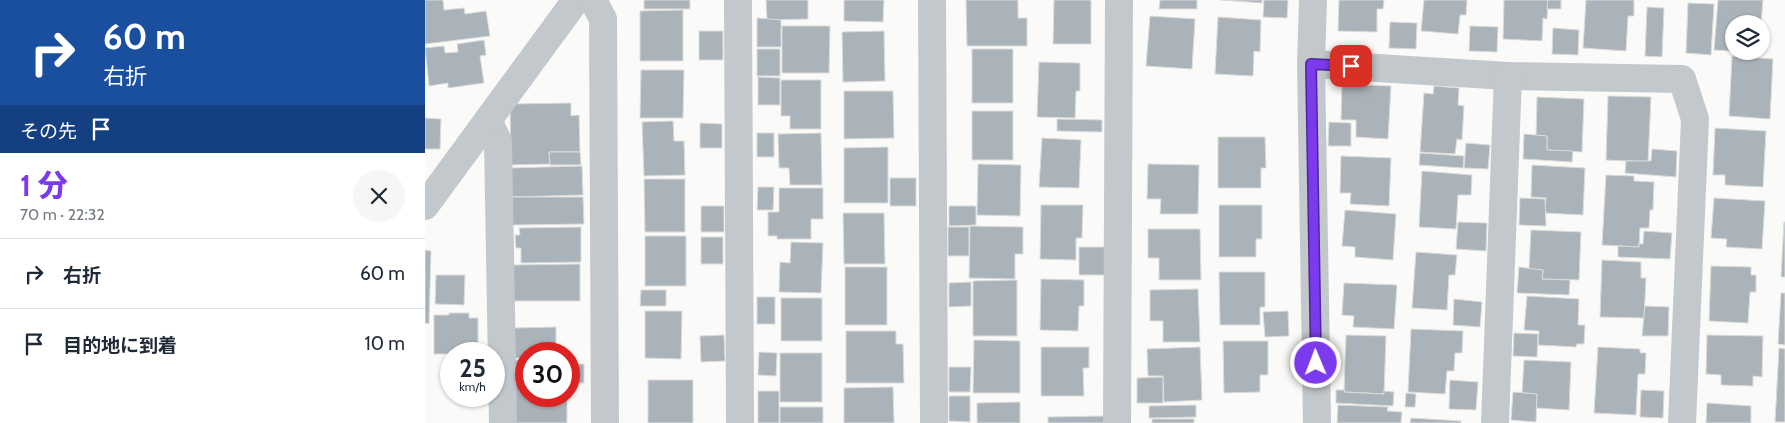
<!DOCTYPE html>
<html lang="ja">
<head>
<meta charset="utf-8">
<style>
	body { margin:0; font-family:Cabin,"Noto Sans JP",sans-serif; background:#f6f6f7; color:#1f2937; height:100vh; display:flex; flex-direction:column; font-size:19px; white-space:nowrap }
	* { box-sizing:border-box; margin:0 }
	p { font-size:16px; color:#747a83 }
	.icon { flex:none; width:28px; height:28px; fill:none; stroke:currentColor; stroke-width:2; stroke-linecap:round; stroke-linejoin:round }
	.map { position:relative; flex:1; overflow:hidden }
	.panel { display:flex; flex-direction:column; background:#fff; width:425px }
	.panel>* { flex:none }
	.banner { background:#1a4fa0; color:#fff; overflow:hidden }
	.controls { position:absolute; left:1300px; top:15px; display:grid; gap:10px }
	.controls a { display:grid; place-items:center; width:45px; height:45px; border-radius:50%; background:#fff; box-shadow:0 1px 4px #0004; font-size:25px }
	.speed { position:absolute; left:15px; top:342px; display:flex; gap:10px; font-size:25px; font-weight:700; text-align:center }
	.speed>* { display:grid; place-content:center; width:65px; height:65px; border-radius:50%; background:#fff; box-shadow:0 1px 4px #0004; line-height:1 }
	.speed small { font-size:12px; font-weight:400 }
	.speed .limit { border:8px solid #d22; background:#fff; color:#111 }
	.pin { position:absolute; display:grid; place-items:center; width:42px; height:42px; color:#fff; margin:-21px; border-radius:10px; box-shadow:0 2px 8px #0006 }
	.me { position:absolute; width:55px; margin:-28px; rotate:359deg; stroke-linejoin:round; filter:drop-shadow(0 0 4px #0008) }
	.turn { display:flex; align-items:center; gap:18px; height:105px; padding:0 20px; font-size:22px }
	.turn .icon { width:65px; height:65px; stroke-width:2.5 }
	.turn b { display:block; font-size:35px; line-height:42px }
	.then { display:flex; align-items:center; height:48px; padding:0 20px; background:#0003; gap:10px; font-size:19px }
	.round { display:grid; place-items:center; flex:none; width:52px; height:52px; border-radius:26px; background:#f6f6f7 }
	.summary { display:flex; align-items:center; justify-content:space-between; height:85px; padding:0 20px }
	h1 { font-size:30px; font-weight:800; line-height:38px; color:#7c3aed }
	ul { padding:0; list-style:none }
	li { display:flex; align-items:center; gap:15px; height:70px; padding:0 20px; border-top:1px solid #e0e1e3 }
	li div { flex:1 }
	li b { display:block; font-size:19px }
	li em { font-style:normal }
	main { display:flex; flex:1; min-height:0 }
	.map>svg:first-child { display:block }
	.building { fill:#aab3b9; stroke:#dcdcda }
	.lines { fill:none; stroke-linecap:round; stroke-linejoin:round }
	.minor { stroke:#c3c8cc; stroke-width:28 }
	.tertiary { stroke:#c3c8cc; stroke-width:28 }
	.route-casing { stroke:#51269a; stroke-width:12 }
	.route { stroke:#7c3aed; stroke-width:9 }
</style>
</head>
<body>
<main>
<section class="panel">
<div class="banner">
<div class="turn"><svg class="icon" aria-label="right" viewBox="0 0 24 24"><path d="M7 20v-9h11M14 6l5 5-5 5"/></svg><div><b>60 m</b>右折</div></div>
<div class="then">その先<svg class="icon" aria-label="arrive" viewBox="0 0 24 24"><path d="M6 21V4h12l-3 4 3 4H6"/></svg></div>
</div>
<div class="summary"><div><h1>1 分</h1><p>70 m · 22:32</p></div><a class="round"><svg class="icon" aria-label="close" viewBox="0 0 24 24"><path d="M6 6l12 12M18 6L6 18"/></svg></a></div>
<ul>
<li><svg class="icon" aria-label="right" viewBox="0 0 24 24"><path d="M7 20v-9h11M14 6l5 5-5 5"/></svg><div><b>右折</b></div><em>60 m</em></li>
<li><svg class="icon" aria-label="arrive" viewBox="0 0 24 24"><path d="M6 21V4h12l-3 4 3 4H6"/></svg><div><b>目的地に到着</b></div><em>10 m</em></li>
</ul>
</section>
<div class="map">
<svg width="1360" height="423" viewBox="0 0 1360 423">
	<rect width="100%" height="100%" fill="#fafaf8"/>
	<!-- building -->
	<g class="building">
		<path d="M0 0H18L19 10 39 8 40 14 61 11 65 36 0 44Z"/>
		<rect x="219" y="0" width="46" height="9"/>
		<path d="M341 0H383V19L342 20Z"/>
		<path d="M419 0H459L458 22 419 21Z"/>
		<path d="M541 0H593V18H602V46H542Z"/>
		<path d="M629 0H666V44H628Z"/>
		<path d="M735 0H772V9H734Z"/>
		<path d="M796 0H837V3Z"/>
		<path d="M839 0H863L862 18 838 17Z"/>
		<path d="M914 0H959L958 9H952V32L913 31Z"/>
		<path d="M999 0H1042L1041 15H1035L1033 34 996 31Z"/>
		<path d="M1079 0H1123L1122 19 1118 18 1117 41 1078 39Z"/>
		<path d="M1123 0H1136V9H1122Z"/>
		<path d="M1161 0H1209V16H1203L1201 51 1158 48Z"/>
		<path d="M1293 0H1338L1336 24H1309V51H1334V53L1289 50Z"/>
		<path d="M1263 3 1289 4 1286 55 1261 53Z"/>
		<path d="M1222 7 1239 8 1237 57 1220 56Z"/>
		<path d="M258 10V61H215V11Z"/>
		<path d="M725 16 770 19 767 69 721 66Z"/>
		<path d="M793 17 836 20 835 52 829 51 828 76 790 74Z"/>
		<path d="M332 18 356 20V47H332Z"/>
		<path d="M965 22 992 23 991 49 964 48Z"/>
		<path d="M357 26H405L404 73H357Z"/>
		<path d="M1045 26 1073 27 1072 52 1044 51Z"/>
		<path d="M1128 28 1154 30 1153 55 1127 54Z"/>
		<rect x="274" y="31" width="24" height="29"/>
		<path d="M459 31 460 81 418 82 417 32Z"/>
		<path d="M59 40 61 55 55 56 59 83 23 88V83L4 86 0 48 19 46 20 53 33 52 32 44Z"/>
		<rect x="332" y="49" width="23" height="27"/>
		<rect x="547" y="49" width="41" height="54"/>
		<path d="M1307 56 1348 59 1345 119 1304 116Z"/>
		<path d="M614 62 655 63V91H651L650 118 612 117Z"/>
		<path d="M216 70H259L258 118H215Z"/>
		<path d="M333 77 355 78V105H333Z"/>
		<path d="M356 80H396V129H365V116H356Z"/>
		<path d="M917 84 966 86 963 139 931 137V120H916Z"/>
		<path d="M1009 86 1034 88 1033 105 1039 106 1037 140 1032 139 1030 154 995 152 999 93 1008 94Z"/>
		<path d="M419 91H468L469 138 419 139Z"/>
		<path d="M1183 96 1226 97 1223 162 1181 160Z"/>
		<path d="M1112 97 1159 99 1157 152 1122 150V136H1111Z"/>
		<path d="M146 103V116L154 115 155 152H124L125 164 86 165 85 104Z"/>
		<rect x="547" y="111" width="41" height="49"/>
		<path d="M0 118 16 119 15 149H0Z"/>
		<path d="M632 119 677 120V132L632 131Z"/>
		<path d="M248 121 249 141H259L260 175 219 176 217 122Z"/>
		<path d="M904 122 926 123V146H903Z"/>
		<path d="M275 123 297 124V148H275Z"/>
		<path d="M1290 128 1341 131 1338 187 1300 185V175H1288Z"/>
		<rect x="332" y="133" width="17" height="24"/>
		<path d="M396 133 397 185H365L364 168H354L353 134Z"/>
		<path d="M1099 134 1122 136V150L1148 151 1147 162 1098 159Z"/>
		<path d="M793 137H840L841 168H836V188H793Z"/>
		<path d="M617 138 656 140 654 188 614 187Z"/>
		<path d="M1041 143 1065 145 1063 169 1039 168Z"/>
		<path d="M463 147V203H419V148Z"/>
		<path d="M1227 149 1252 151 1251 177 1200 173 1201 161H1226Z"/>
		<path d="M124 152H155L156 165H125Z"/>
		<path d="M995 153 1039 156 1038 168 994 165Z"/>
		<path d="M916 156 966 158 964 206 925 204 926 193H915Z"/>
		<path d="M553 164 596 165 595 216 552 215Z"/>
		<path d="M723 164 774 165 773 214H735L736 199H722Z"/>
		<path d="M1107 165 1160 168 1158 215 1120 213 1121 198 1106 197Z"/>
		<path d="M157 166 158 195 86 197 85 168Z"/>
		<path d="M997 171 1047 175 1046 195H1033L1031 229 994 227Z"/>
		<path d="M1181 175 1209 176V181L1229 182 1228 210H1225L1224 228H1215L1214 247 1177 245Z"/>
		<rect x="465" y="178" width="26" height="28"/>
		<path d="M219 179H260V232H220Z"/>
		<path d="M333 187H349L348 210H332Z"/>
		<path d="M354 188H398V219H386V239H352V236H343V212H354Z"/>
		<path d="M87 197H158L159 224 87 225Z"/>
		<path d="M1095 198 1120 199 1121 226 1094 225Z"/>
		<path d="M1289 198 1340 201 1337 249 1301 247 1302 239 1286 238Z"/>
		<path d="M616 205H658L657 238H651V260L615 259Z"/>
		<path d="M794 205H837V239H831V257H794Z"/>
		<rect x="276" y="206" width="23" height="26"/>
		<path d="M524 206H551V225L524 226Z"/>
		<path d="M920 210 971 214 968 260 930 257V247L917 246Z"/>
		<path d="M418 213H459L460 264H419Z"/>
		<path d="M1033 222 1062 223 1061 251 1031 249Z"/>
		<path d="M1359 222H1360V277H1356Z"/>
		<path d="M545 226 598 227V254H590V279L544 278Z"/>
		<path d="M156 227V262L96 263V248H91L90 235H95L94 228Z"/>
		<rect x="523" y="227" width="21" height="29"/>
		<path d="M723 229H775L776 280H734V258H723Z"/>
		<path d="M1106 230 1156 232 1154 280 1117 279 1118 270 1104 269Z"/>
		<path d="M1219 231 1247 233 1245 259 1193 257V246L1214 247V244H1218Z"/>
		<rect x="220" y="236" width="41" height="50"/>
		<rect x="276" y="237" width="22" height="27"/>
		<path d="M366 242 398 243 396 293 354 292 355 262 365 263Z"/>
		<rect x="654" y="247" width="26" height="28"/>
		<path d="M0 250 6 251 4 324 0 323Z"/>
		<path d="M991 252 1032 255 1030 275H1024L1022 310 987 308Z"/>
		<path d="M1177 260 1216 262V278H1221L1219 318 1175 317Z"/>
		<path d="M155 264V301H87V265Z"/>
		<path d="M1286 266 1326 267V275H1331V292H1325L1323 323 1284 321Z"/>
		<rect x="420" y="267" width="42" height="58"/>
		<path d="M1094 267 1118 270 1117 279 1145 280 1144 295 1092 293Z"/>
		<path d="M794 272H840V307H835V325H795Z"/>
		<path d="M11 275H40L39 305 10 304Z"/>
		<path d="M616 279 659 280V306H654L653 331 615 330Z"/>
		<path d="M592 280V336H548V281Z"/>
		<path d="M546 282V306L524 307V283Z"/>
		<path d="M919 283 972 285 969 329 928 327 929 316 917 315Z"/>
		<path d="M773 289 775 342H738V321H725V290Z"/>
		<path d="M216 290H241V306H215Z"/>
		<path d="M1356 293H1360V345L1353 344Z"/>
		<path d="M1102 296 1154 299 1153 325H1160L1159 344H1152L1151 347 1113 345 1114 331 1099 330Z"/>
		<rect x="332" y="297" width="18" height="27"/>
		<rect x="356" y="298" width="41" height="43"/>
		<path d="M1029 299 1057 302 1055 327 1028 325Z"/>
		<path d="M1220 306 1244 307 1243 336H1217Z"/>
		<path d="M220 311H257L256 359 220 358Z"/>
		<path d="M863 311 864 336 840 337 838 312Z"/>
		<path d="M24 313H44V318H53V354H9V315H24Z"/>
		<path d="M131 327V354H101V358H88V328Z"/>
		<path d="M986 329 1038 331 1037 353H1030L1029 371H1022L1020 394 983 392Z"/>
		<path d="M421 331H471V344H478L479 383H421Z"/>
		<path d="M1089 333 1113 334 1112 357 1088 356Z"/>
		<path d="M299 335 300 361 276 362 275 336Z"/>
		<path d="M921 335 961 336 959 394 919 392Z"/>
		<path d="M1282 335 1338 336 1337 377 1328 376V386L1296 385V375L1281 374Z"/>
		<path d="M549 340 595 341V393H548Z"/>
		<path d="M798 341H843V375H835V392L799 393Z"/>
		<path d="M616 347H664V368H658L659 396H616Z"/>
		<path d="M775 347 777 400 739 402 738 376H723L722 349Z"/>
		<path d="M1173 347 1215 349V353H1221L1220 374H1213L1211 415 1169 413Z"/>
		<path d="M1354 348 1360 349V422H1350Z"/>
		<path d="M334 352 352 353 351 376 333 375Z"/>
		<rect x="355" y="353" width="42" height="49"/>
		<path d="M89 360H101V396H142V423H89Z"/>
		<path d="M1099 360 1146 362 1144 410 1111 408 1112 394 1097 393Z"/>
		<path d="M144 364H159V383H146V396H144Z"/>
		<path d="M524 367H546L545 392H524Z"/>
		<path d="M738 377V403H712V378Z"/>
		<rect x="223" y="380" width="45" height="43"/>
		<path d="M1025 380 1053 382 1051 410 1024 409Z"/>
		<path d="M468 387 469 423H419V388Z"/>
		<path d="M911 390H920L919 392 959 394V391L969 392 968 406 911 403Z"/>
		<path d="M1216 390 1239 391 1238 418 1215 417Z"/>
		<rect x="333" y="391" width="21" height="32"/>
		<path d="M1088 392 1112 394 1111 422 1086 420Z"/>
		<path d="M981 393 991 394 990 407H980Z"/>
		<path d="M524 396H545V422L524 421Z"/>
		<path d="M595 402V423H552V403Z"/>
		<path d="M1282 403 1326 406V423H1281Z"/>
		<path d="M771 405V417L724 418V406Z"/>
		<path d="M913 405 963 407 962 411 977 412 976 423H912Z"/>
		<rect x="355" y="407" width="43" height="16"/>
		<path d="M679 416V423H623V417Z"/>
		<path d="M986 418 1036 421V423H985Z"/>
		<rect x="727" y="419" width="42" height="4"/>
	</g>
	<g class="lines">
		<!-- minor -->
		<g class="minor">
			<path d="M313 0 315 423"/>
			<path d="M507 0 509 423"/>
			<path d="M888 0 886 64 892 423"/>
			<path d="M886 64 1083 76 1257 79 1270 119 1257 423"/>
			<path d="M63 120 73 141 78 423"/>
			<path d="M0 206 151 0"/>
			<path d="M692 423 694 0"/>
			<path d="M1070 423 1083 76"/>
		</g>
		<!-- tertiary -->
		<path class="tertiary" d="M168 0 178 19 180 423"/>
	</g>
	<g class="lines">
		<!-- route casing -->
		<g class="route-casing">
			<path id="route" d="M891 363 886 64 926 66"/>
		</g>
		<!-- route -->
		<use href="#route" class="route"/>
	</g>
</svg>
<div class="controls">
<a><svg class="icon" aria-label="layers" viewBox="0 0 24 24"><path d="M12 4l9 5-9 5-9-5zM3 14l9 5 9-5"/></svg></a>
</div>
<div class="speed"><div>25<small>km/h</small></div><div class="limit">30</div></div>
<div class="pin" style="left:926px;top:66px;background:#d93025"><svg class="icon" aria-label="arrive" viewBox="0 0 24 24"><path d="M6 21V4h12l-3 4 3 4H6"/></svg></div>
<svg class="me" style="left:891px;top:363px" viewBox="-20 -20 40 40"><circle r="17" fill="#7c3aed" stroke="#fff" stroke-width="3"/><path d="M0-11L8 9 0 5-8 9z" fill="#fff"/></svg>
</div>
</main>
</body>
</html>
